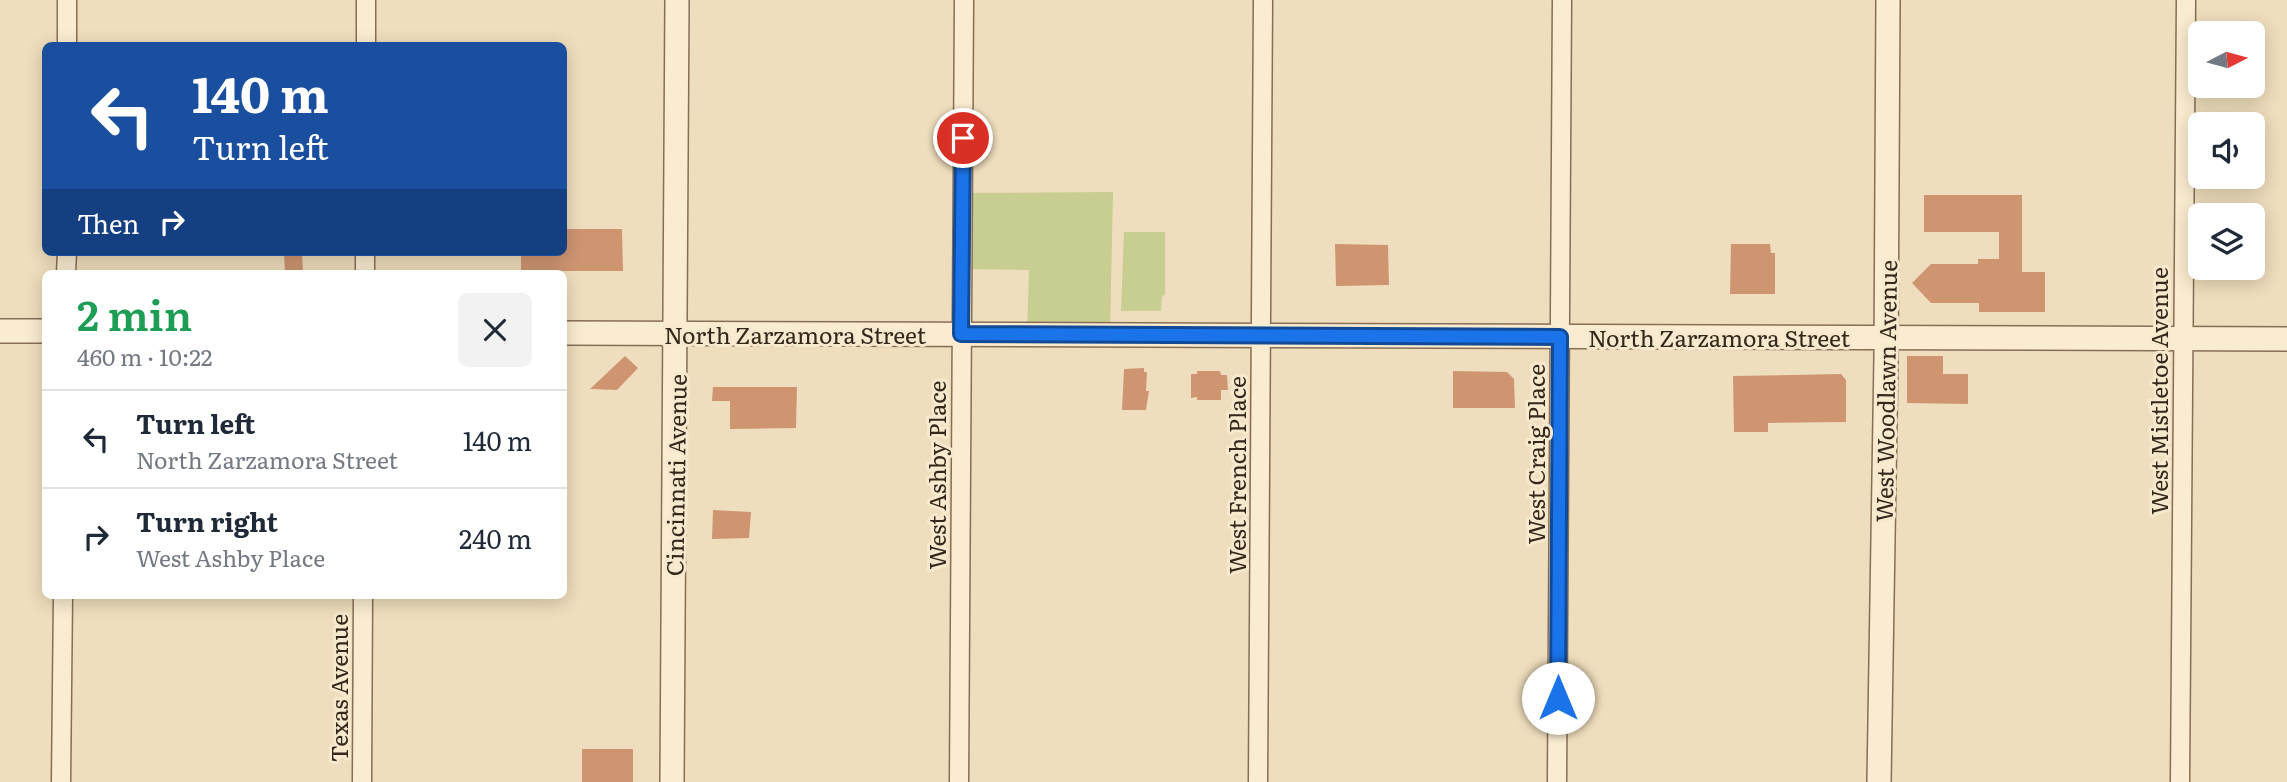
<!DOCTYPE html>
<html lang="en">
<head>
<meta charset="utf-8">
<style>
	body { margin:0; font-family:Literata,serif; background:#f2f2f3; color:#1f2937; height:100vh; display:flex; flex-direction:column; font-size:26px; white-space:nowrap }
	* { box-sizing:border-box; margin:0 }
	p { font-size:23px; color:#747a83 }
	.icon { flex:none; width:38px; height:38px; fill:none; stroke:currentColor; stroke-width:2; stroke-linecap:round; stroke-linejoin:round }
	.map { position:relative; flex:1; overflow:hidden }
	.drawer { position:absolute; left:42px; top:270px; width:525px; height:329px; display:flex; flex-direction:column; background:#fff; border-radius:10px; box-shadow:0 4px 18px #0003 }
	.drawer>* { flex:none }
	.banner { position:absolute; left:42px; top:42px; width:525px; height:214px; border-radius:10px; box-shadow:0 4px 18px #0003; background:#1a4fa0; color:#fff; overflow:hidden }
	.needle { width:46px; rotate:84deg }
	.buttons { position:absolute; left:2188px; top:21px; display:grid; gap:14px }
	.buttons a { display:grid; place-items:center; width:77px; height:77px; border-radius:10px; background:#fff; box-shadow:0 4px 18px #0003; font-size:35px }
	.pin { position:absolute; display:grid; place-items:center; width:60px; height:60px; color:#fff; margin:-30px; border:4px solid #fff; border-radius:50%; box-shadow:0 2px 7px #0007 }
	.me { position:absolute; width:77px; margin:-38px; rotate:0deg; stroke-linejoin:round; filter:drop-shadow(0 0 5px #0008) }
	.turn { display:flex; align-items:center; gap:24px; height:147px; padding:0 35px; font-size:32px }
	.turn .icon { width:91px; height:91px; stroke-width:2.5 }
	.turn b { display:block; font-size:49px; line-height:60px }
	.then { display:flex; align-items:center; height:66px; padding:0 35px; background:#0003; gap:14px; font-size:26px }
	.round { display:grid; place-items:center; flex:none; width:74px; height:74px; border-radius:10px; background:#f2f2f3 }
	.head { display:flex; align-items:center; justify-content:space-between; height:119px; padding:0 35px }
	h1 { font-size:42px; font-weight:600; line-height:52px; color:#1e9e55 }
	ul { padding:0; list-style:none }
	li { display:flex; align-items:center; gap:21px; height:98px; padding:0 35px; border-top:2px solid #e0e1e3 }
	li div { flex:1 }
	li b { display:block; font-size:26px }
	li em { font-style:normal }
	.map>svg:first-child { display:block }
	.green { fill:#c8cd91 }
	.building { fill:#cf9571 }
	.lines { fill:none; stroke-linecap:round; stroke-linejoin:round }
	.minor-casing { stroke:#876e56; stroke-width:21 }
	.tertiary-casing { stroke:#876e56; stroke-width:26 }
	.minor { stroke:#faecd0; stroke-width:18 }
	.tertiary { stroke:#faecd0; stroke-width:23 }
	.route-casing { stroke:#114b97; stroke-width:18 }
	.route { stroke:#1a73e8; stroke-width:12 }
	.labels { text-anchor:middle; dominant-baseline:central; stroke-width:6; stroke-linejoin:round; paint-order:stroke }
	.street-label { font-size:23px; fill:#36271b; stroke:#f6e9cd }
</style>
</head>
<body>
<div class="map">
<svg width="2287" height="782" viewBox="0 0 2287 782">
	<rect width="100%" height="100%" fill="#efdebd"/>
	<!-- green -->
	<g class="green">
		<path d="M1113 192 1110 335H1027L1029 270 962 269 963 193Z"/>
		<path d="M1124 232H1165V295L1162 296 1161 311H1121Z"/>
	</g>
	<!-- building -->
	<g class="building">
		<path d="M1924 195H2022V272H2045V312H1979V303H1931L1912 283 1931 264H1978V259H1999V232H1924Z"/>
		<path d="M564 229H622L623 271H521V252H564Z"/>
		<path d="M1335 244 1388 245 1389 285 1336 286Z"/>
		<path d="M1731 244H1770L1771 253H1775V294H1730Z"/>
		<path d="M284 252H302L303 273H285Z"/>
		<path d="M625 356 638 368 617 390 590 389Z"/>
		<path d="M1907 356H1943V374H1968V404L1907 403Z"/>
		<path d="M1144 368V372H1147L1146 391H1149L1146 410H1122L1124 369Z"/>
		<path d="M1197 371H1220L1221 375H1227L1228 390H1221V400H1197V397L1191 398V374H1197Z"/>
		<path d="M1453 371 1507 372 1514 379 1515 408H1453Z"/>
		<path d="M1841 374 1846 380V422L1768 423V432H1734L1733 376Z"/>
		<path d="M713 387H797L796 428 730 429V401H712Z"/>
		<path d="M713 510 751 512 749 538 712 539Z"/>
		<rect x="582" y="749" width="51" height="33"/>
	</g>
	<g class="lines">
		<!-- minor casing -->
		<g class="minor-casing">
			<g id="minor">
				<path d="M67 46V0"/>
				<path d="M366 46V0"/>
				<path d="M66 273 67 252"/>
				<path d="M365 273V252"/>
				<path d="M61 782 63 595"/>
				<path d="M362 782 363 595"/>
				<path d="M959 782 964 0"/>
				<path d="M1258 782 1263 0"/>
				<path d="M1557 782 1562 0"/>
				<path d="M2180 782 2186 0"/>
			</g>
		</g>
		<!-- tertiary casing -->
		<g class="tertiary-casing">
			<g id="tertiary">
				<path d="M0 331H46"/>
				<path d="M564 333 2287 339"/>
				<path d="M672 782 677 0"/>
				<path d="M1879 782 1886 357 1888 0"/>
			</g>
		</g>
		<!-- minor -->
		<use href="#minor" class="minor"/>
		<!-- tertiary -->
		<use href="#tertiary" class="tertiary"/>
	</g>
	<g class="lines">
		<!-- route casing -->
		<g class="route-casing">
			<path id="route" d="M963 138 961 334 1560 337 1558 698"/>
		</g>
		<!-- route -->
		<use href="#route" class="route"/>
	</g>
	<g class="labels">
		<!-- street labels -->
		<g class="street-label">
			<text x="795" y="334">North Zarzamora Street</text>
			<text x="1719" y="337">North Zarzamora Street</text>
			<text transform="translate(1885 391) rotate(-89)">West Woodlawn Avenue</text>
			<text transform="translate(2158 391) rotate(-90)">West Mistletoe Avenue</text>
			<text transform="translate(1535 454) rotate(-90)">West Craig Place</text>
			<text transform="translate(675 475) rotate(-89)">Cincinnati Avenue</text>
			<text transform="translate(936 475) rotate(-90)">West Ashby Place</text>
			<text transform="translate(1236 475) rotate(-90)">West French Place</text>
			<text transform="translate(338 688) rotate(-90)">Texas Avenue</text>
		</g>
	</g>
</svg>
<div class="buttons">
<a><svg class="needle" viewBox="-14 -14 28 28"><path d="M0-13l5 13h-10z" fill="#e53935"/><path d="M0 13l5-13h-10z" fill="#747a83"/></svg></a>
<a><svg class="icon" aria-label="sound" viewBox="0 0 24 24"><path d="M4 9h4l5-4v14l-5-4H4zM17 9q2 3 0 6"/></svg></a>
<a><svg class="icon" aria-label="layers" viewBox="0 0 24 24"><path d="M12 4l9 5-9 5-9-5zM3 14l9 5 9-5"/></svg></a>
</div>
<div class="pin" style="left:963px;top:138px;background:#d93025"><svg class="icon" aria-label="arrive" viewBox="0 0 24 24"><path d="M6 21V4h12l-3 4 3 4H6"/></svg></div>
<svg class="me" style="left:1558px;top:698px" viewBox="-20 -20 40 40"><circle r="19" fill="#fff"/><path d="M0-13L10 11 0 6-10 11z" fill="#1a73e8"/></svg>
<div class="banner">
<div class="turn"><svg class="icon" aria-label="left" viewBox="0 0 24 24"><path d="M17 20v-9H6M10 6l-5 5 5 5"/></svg><div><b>140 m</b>Turn left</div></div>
<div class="then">Then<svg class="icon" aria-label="right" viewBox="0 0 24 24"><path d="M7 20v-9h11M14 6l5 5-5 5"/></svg></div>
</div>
<section class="drawer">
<div class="head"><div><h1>2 min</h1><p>460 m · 10:22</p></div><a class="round"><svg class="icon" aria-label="close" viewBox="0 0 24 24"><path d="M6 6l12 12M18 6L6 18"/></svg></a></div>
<ul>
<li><svg class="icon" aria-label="left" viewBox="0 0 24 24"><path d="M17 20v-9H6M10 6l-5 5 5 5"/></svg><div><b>Turn left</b><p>North Zarzamora Street</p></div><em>140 m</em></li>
<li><svg class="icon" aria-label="right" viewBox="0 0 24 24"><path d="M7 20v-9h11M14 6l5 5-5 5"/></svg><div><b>Turn right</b><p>West Ashby Place</p></div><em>240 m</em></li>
</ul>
</section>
</div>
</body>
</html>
